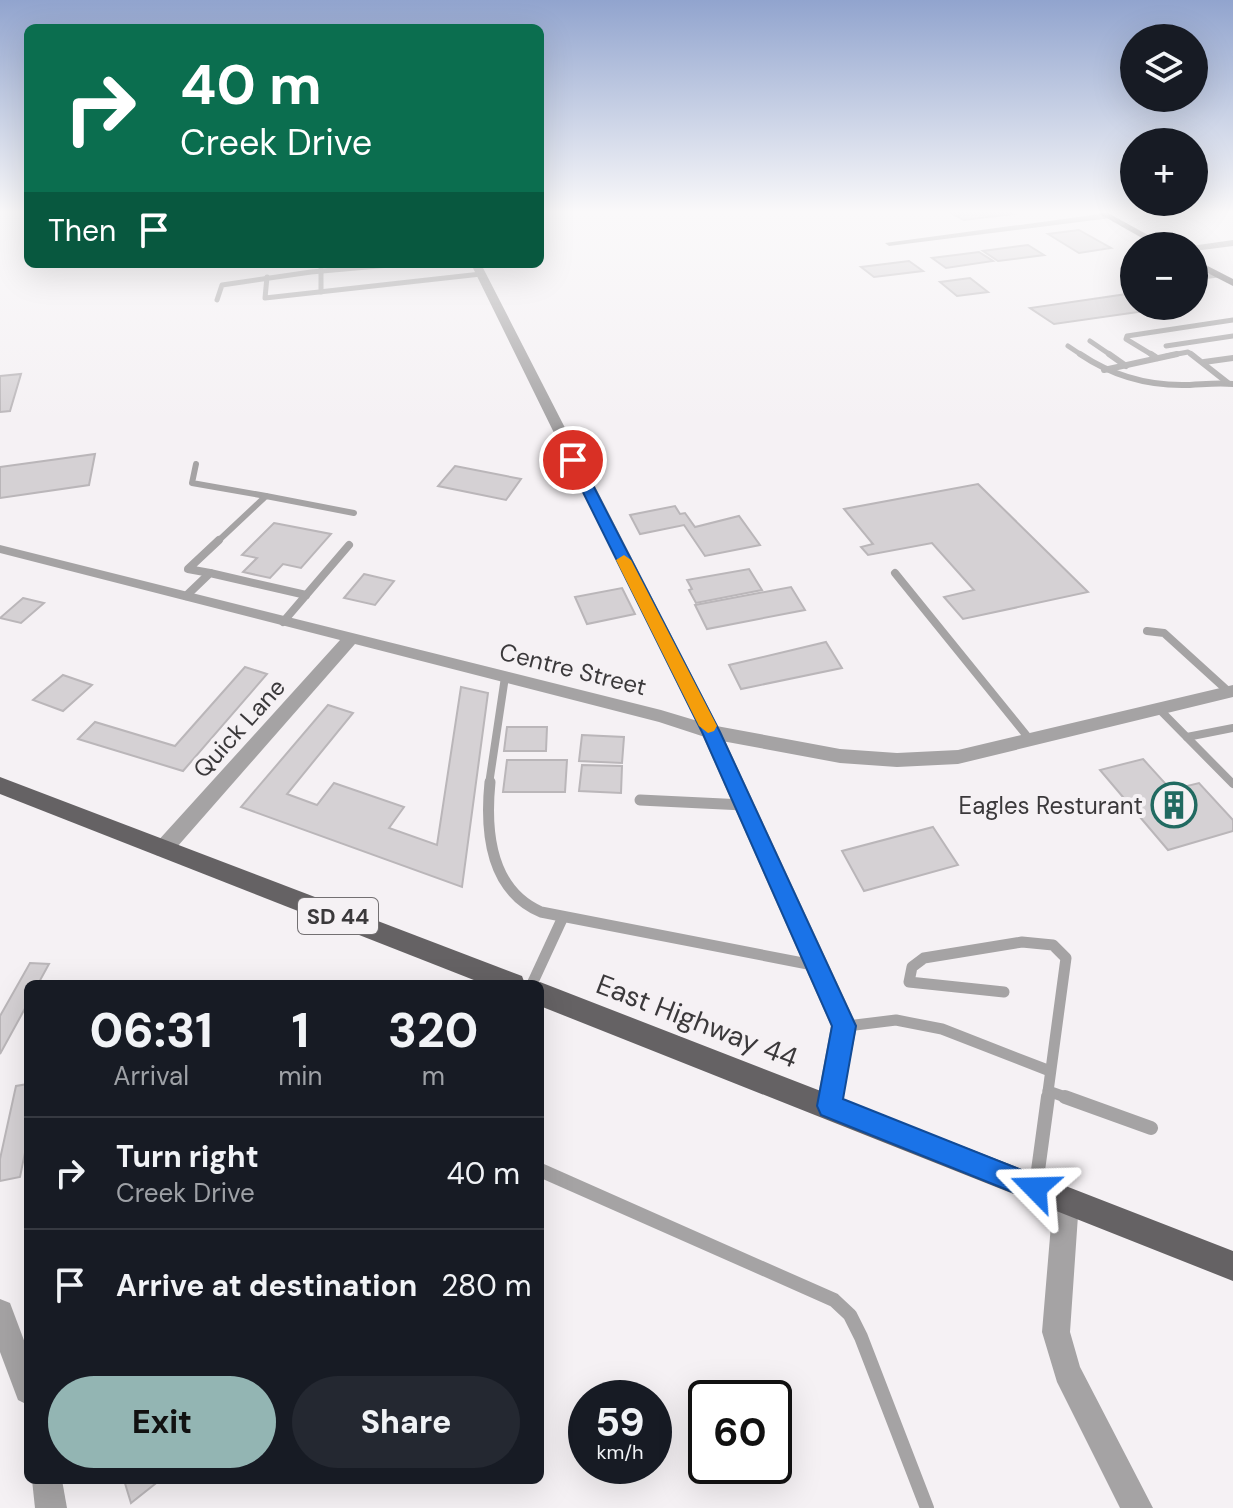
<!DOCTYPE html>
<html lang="en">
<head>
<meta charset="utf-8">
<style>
	body { margin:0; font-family:"DM Sans",sans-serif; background:#242831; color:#f1f3f6; height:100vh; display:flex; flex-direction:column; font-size:30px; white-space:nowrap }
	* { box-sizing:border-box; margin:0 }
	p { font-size:26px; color:#9ea1a6 }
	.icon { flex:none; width:44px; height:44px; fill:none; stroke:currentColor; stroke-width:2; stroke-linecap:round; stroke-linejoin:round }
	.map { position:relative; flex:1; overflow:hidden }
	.panel { position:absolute; left:24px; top:980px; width:520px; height:504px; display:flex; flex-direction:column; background:#171b24; border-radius:12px; box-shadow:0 8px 32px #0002 }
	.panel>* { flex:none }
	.hud { position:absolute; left:24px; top:24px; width:520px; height:244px; border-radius:12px; box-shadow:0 8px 32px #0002; background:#0b6e4f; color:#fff; overflow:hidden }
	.controls { position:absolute; left:1120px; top:24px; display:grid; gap:16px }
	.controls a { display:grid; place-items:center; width:88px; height:88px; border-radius:50%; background:#171b24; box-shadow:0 8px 32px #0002; font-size:40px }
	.speed { position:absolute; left:568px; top:1380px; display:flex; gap:16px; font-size:40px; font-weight:700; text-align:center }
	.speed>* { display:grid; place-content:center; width:104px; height:104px; border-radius:50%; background:#171b24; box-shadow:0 8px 32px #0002; line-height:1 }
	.speed small { font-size:20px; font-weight:400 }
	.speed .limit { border:4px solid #111; border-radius:12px; background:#fff; color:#111 }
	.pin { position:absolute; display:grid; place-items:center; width:68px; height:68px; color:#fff; margin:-34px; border:4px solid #fff; border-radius:50%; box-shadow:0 2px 8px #0007 }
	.me { position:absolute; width:88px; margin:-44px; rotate:292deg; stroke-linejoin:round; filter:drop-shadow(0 0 6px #0008) }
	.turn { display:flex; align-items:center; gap:28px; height:168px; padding:0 24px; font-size:36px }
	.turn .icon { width:104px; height:104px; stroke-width:2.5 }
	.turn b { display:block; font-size:56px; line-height:68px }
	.then { display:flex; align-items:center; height:76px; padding:0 24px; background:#0003; gap:16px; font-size:30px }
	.eta { display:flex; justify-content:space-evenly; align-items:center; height:136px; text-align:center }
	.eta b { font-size:48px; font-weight:800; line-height:56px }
	.cta { display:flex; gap:16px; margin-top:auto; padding:16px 24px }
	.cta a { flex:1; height:92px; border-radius:48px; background:#93b5b3; color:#111; font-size:32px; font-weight:800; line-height:92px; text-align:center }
	.cta a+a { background:#242831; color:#f1f3f6 }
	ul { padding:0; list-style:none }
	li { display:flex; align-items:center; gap:24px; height:112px; padding:0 24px; border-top:2px solid #363941 }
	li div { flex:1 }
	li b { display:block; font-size:30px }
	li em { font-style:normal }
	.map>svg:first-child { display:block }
	.building { fill:#d5d1d4; stroke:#bab6b9; stroke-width:2 }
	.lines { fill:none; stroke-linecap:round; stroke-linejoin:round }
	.service-far4 { stroke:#a5a3a4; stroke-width:5 }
	.service-far3 { stroke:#a5a3a4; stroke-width:6 }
	.service-far2 { stroke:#a5a3a4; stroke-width:8 }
	.service-far1 { stroke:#a5a3a4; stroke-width:11 }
	.service { stroke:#a5a3a4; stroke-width:14 }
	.minor { fill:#a5a3a4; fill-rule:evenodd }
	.tertiary { fill:#a5a3a4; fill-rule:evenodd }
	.primary { fill:#656264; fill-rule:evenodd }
	.route { fill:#1a73e8; stroke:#114b97; stroke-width:2 }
	.slow { fill:#f59e0b }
	.labels { text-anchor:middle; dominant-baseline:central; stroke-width:8; stroke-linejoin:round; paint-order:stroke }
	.shield { fill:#f5f1f4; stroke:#737072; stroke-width:2 }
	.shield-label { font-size:22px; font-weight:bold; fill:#3b393b }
	.street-label { font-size:24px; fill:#3b393b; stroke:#f5f1f4 }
	.poi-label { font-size:24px; fill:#3b393b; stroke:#f5f1f4; text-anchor:end }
	.near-street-label { font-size:28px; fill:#3b393b; stroke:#f5f1f4 }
</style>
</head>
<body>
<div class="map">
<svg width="1233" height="1508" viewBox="0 0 1233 1508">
	<rect width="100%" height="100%" fill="#f5f1f4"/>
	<!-- building -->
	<g class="building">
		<path d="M951 213H1011L1013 214 964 220Z"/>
		<path d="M1079 230 1111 248 1079 253 1048 234Z"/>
		<path d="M1028 245 1044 255 998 261 983 251Z"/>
		<path d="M979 252 993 261 946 268 932 258Z"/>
		<path d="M909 261 923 271 874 277 861 267Z"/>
		<path d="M970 278 988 292 957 296 940 282Z"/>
		<path d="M1134 293V306L1173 307 1054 324 1030 308Z"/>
		<path d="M21 374 10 411 0 412V376Z"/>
		<path d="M95 454 89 485 0 498V467Z"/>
		<path d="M455 466 521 479 506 500 438 486Z"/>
		<path d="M978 484 1088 592 963 619 944 597 974 590 932 543 868 555 861 547 873 544 844 509Z"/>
		<path d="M675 506 680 514 685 513 695 527 739 516 760 545 705 556 684 525 640 534 630 515Z"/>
		<path d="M274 523 331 534 301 568 283 564 270 578 243 572 257 558 242 555Z"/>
		<path d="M749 569 762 590 696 603 689 590 692 589 687 580Z"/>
		<path d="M364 574 394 581 375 605 344 598Z"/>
		<path d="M791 587 805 610 707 629 695 605Z"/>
		<path d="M622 588 635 614 587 624 575 597Z"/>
		<path d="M23 598 44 603 21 623 0 618Z"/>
		<path d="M826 642 842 668 741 689 729 665Z"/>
		<path d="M245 667 267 674 183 771 78 739 95 722 175 746Z"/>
		<path d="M63 675 92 685 63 711 33 700Z"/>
		<path d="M461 687 488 693 462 887 241 807 328 705 353 713 287 794 317 805 334 783 404 807 389 828 437 845Z"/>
		<path d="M507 727H547L546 751H504Z"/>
		<path d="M582 735 624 737 622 763 579 761Z"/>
		<path d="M1143 759 1171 790 1199 783 1233 820V831L1168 850 1100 770Z"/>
		<path d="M507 760H567L565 792H503Z"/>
		<path d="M582 765 622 766 621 793 579 791Z"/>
		<path d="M933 827 958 865 864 891 842 851Z"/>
		<path d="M30 963 49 964 38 984H28V1003L0 1054V1016Z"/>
		<path d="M28 1084V1138L20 1177 0 1181V1159L16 1086Z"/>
		<path d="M124 1480H160L131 1503Z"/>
	</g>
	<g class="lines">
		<!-- service-far4 -->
		<g class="service-far4">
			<path d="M321 269V292"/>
			<path d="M267 277 265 298 481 274"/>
			<path d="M1194 278 1218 275"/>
			<path d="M217 300 222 285 311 272 401 264"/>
			<path d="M1090 341 1112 356"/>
			<path d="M1068 346 1083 356"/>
			<path d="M1166 346 1233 336"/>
			<path d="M1154 356 1126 339 1127 336 1233 320"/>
			<path d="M1167 356 1188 352 1194 356"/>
		</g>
		<!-- service-far3 -->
		<g class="service-far3">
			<path d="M1080 354C1111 375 1144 385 1182 385 1199 385 1216 382 1233 384"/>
			<path d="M1109 354 1126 366"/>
			<path d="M1151 354 1157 358"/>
			<path d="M1191 354 1228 383"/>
			<path d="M1204 362 1233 358"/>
			<path d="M1104 370 1177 354"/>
			<path d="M196 464 192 483 266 496"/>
			<path d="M217 542 266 496 354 513"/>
		</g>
		<!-- service-far2 -->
		<g class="service-far2">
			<path d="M210 573 188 569 219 540"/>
			<path d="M895 573 1031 741"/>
			<path d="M186 596 210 573 306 595"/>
			<path d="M283 622 349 545"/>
			<path d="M1147 631 1164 633 1229 692"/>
			<path d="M1159 709 1233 784"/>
			<path d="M1187 737 1233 728"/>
			<path d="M489 784 505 677"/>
		</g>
		<!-- service-far1 -->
		<g class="service-far1">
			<path d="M490 782C485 832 490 890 541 912L813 965"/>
			<path d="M640 800 744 805"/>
			<path d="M532 984 563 917"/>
			<path d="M1004 992 909 982 912 967 924 958 1022 942 1053 945 1066 958 1047 1099"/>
			<path d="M847 1026 896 1020 942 1029 1050 1071"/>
			<path d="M1048 1091 1071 1099"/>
		</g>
		<!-- service -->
		<g class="service">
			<path d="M1065 1097 1151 1128"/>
			<path d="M540 1170 834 1300 850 1315 861 1337 927 1508"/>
			<path d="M1036 1185 1048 1097"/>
		</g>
		<!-- minor -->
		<g class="minor">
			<path d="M1108 213 1111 218 889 246 885 243Z"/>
			<path d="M1233 240V246L1194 251V246H1191Z"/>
			<path d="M0 545 661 710 711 725 840 749 897 753 958 750 1233 685V697L958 764 897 767 840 763 711 739 659 722 355 644 170 855 163 857 156 855 153 849 156 843 340 640 0 553Z"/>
			<path d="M1066 1188 1075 1192 1079 1201 1070 1332 1080 1367 1153 1508H1120L1057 1382 1042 1332 1053 1201 1057 1192Z"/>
			<path d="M0 1299 10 1303 28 1351V1405L18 1400 0 1352Z"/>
			<path d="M32 1480H62L67 1508H35Z"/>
		</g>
		<!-- tertiary -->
		<path class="tertiary" d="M471 264H481L721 732 853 1017 857 1026 839 1116 829 1119 819 1116 816 1106 831 1026 701 732Z"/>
		<!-- primary -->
		<g class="primary">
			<path d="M1098 213H1108L1168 246H1156Z"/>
			<path d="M1194 259 1233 279V286L1194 266Z"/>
			<path d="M0 777 522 976 525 984H484L0 794Z"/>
			<path d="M540 982 1233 1251V1281L540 1006V984H536Z"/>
		</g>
	</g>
	<!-- sky -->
	<linearGradient id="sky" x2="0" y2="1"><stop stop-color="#91a4ce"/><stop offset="0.5" stop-color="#faf9fa"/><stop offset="1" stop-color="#faf9fa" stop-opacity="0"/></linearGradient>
	<rect width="1233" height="424" fill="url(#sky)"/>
	<!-- route -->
	<path class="route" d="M573 456 580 460 720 732 856 1026 843 1099 1044 1179 1048 1188 1044 1198 1035 1201 821 1115 817 1106 832 1026 702 732 567 460Z"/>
	<!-- slow -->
	<path class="slow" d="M624 555 631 560 717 726 714 731 708 733 699 726 616 560Z"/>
	<!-- icons -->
	<defs>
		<g id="building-ring" transform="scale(2.3)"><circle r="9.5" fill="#f5f1f4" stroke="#216a61" stroke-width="1.5"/><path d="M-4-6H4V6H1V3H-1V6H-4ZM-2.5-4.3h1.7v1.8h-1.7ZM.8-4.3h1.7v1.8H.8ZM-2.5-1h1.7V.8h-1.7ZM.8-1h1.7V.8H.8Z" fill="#216a61"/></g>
	</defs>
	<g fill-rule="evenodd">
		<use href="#building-ring" x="1174" y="805"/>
	</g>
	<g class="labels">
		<!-- shield labels -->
		<rect class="shield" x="298" y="898" width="80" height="36" rx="6"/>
		<g class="shield-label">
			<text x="338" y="916">SD 44</text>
		</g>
		<!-- street labels -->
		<g class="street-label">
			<text transform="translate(573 669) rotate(14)">Centre Street</text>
			<text transform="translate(239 728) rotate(-48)">Quick Lane</text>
		</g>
		<!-- poi labels -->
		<g class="poi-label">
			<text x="1143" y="805">Eagles Resturant</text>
		</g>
		<!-- near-street labels -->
		<g class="near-street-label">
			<text transform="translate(697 1021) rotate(21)">East Highway 44</text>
		</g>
	</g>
</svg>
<div class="controls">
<a><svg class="icon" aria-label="layers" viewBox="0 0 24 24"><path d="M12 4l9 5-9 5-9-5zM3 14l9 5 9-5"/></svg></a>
<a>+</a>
<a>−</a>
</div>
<div class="speed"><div>59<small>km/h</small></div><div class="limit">60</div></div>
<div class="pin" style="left:573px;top:460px;background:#d93025"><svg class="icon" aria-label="arrive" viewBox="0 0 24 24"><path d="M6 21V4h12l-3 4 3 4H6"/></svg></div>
<svg class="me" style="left:1035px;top:1188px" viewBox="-20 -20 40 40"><path d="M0-17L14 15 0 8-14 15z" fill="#1a73e8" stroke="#fff" stroke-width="4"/></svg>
<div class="hud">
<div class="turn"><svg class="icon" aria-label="right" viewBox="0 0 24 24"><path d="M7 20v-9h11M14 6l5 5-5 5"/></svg><div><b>40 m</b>Creek Drive</div></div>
<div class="then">Then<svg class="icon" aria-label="arrive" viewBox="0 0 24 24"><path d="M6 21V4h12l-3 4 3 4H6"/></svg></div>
</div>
<section class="panel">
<div class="eta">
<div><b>06:31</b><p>Arrival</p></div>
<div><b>1</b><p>min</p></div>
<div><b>320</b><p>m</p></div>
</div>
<ul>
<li><svg class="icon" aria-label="right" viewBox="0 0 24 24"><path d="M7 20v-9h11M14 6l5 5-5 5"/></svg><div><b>Turn right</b><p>Creek Drive</p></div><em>40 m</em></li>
<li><svg class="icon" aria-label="arrive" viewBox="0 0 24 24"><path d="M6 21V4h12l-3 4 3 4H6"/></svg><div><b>Arrive at destination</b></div><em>280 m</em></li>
</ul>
<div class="cta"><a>Exit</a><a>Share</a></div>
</section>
</div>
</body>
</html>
